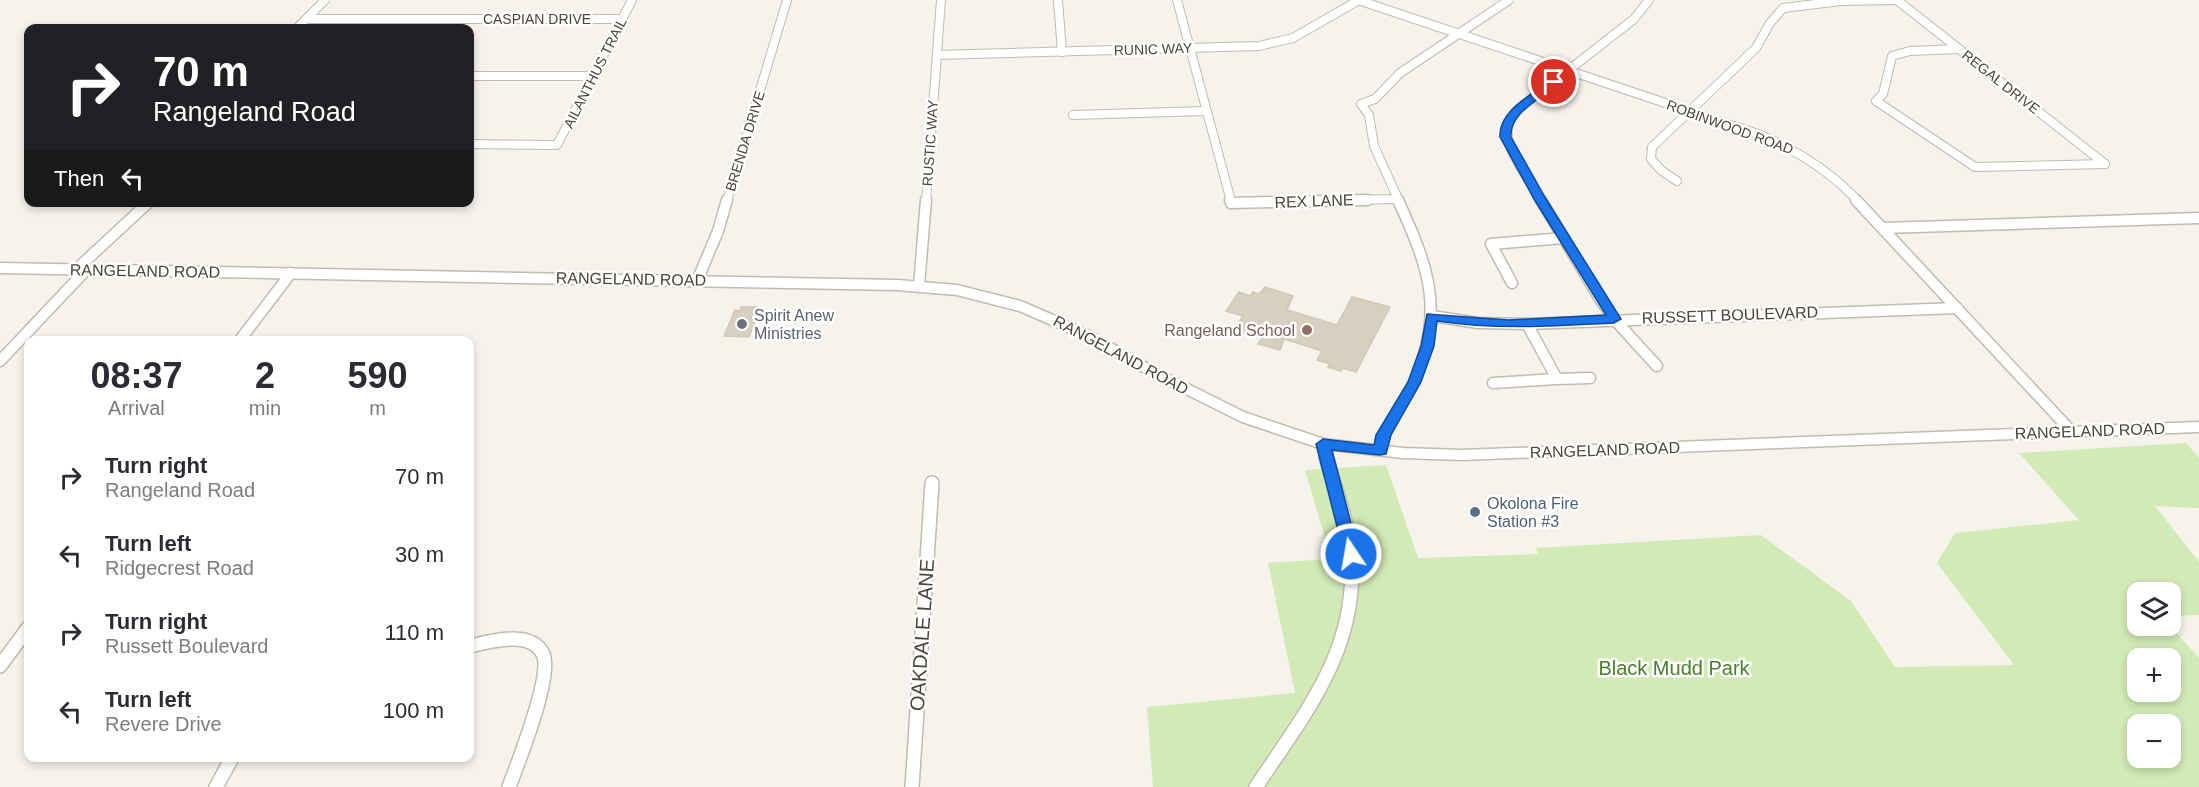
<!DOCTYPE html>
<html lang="en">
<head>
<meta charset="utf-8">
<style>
	body { margin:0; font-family:Helvetica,sans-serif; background:#f2f2f3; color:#2b2b33; height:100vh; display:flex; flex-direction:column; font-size:22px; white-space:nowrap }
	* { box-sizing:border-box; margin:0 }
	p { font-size:20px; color:#7c7c81 }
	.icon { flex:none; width:33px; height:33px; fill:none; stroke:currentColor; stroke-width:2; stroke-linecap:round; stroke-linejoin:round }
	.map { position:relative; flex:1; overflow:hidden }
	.side { position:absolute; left:24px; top:336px; width:450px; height:426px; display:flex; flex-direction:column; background:#fff; border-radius:12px; box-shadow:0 3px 9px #0003 }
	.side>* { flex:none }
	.top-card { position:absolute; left:24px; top:24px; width:450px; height:183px; border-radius:12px; box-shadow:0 3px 9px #0003; background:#202124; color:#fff; overflow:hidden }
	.fabs { position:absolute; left:2127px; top:582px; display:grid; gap:12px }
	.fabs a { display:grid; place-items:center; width:54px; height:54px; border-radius:12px; background:#fff; box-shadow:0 3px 9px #0003; font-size:30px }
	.pin { position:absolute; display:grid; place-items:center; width:51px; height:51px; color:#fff; margin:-26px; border:3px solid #fff; border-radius:50%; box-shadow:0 2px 6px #0007 }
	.me { position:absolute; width:66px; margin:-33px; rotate:348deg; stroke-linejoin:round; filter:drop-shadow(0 0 4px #0008) }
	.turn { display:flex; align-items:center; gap:21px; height:126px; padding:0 30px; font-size:27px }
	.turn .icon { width:78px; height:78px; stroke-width:2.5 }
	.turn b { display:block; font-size:42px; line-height:51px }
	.then { display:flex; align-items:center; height:57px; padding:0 30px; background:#0003; gap:12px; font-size:22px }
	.eta { display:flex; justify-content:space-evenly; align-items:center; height:102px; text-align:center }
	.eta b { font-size:36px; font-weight:700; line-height:42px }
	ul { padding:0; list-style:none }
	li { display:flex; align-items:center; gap:18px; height:78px; padding:0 30px }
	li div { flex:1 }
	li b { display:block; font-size:22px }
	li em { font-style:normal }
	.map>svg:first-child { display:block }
	.green { fill:#d2eab5; fill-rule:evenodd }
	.building { fill:#d8cfc1; stroke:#d3c7b4; stroke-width:1.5 }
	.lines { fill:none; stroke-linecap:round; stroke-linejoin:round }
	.minor-far2-casing { stroke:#c2bbae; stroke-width:10 }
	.minor-far1-casing { stroke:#c2bbae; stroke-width:13 }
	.minor-casing { stroke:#c2bbae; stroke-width:16 }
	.minor-far2 { stroke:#fff; stroke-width:8 }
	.minor-far1 { stroke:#fff; stroke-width:10 }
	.minor { stroke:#fff; stroke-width:13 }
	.route { fill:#1a73e8; stroke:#114b97; stroke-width:1.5 }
	.worship-dot { fill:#6b7280; stroke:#fff; stroke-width:2 }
	.education-dot { fill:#8d6e63; stroke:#fff; stroke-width:2 }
	.service-dot { fill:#5c6f8a; stroke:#fff; stroke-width:2 }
	.labels { text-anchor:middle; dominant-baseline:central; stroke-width:5; stroke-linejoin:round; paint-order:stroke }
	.far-street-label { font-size:14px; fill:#4b4439; stroke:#fff }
	.street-label { font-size:16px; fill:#4b4439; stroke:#fff }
	.worship-label { font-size:16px; fill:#5b616d; stroke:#fff; text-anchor:start }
	.education-label { font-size:16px; fill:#785e54; stroke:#fff; text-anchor:end }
	.service-label { font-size:16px; fill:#4e5e75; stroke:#fff; text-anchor:start }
	.near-street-label { font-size:20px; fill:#4b4439; stroke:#fff }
	.near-park-label { font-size:20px; fill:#4a7f2a; stroke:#fff }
</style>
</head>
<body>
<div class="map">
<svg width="2199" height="787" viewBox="0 0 2199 787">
	<rect width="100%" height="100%" fill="#f6f3ec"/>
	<!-- green -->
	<path class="green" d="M2186 443 2199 458V508L2155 506 2199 562V615L2171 616 2170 592H2138V626H2170L2199 658V787H1153L1147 707 1295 693 1268 563 1331 559 1305 470 1386 465 1418 558 1538 554 1536 548 1761 535 1851 601 1895 667 2014 665 1937 563 1955 533 2079 520 2019 453ZM2138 658H2170V692H2138ZM2138 724H2170V758H2138Z"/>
	<!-- building -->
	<g class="building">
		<path d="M1265 287 1293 296 1287 310 1337 325 1352 297 1390 307 1356 372 1343 368 1341 371 1328 367 1330 364 1317 360 1322 351 1284 339 1280 350 1258 344 1262 338 1234 330 1243 316 1226 311 1239 292 1250 296 1253 292 1258 294 1262 291Z"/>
		<path d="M741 307H756L755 310H760L749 337 724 336 735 310 740 311Z"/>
	</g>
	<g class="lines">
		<!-- minor-far2 casing -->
		<g class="minor-far2-casing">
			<g id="minor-far2">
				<path d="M1058 0 1062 52"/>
				<path d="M1177 0 1231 201"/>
				<path d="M1358 0 1758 134C1797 150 1829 170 1858 201"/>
				<path d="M1897 0 2105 164"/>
				<path d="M307 19H623"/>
				<path d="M297 28 325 0"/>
				<path d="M1958 49 1910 51 1892 56 1883 94 1876 101 1975 167 2105 164"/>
				<path d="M937 55 1259 46 1293 38 1359 0"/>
				<path d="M470 76H594"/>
				<path d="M1073 115 1205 111"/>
				<path d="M470 144 557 145 632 0"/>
				<path d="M1677 181 1662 171 1651 159 1652 147 1756 48 1770 23 1783 8 1841 1 1895 0"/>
				<path d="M727 201 787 0"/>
				<path d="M926 201 941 0"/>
				<path d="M1305 201 1397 199"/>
				<path d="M1399 201 1374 146 1369 115 1361 104 1375 99 1400 73 1509 0"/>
				<path d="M1542 201C1528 177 1492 137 1515 112L1634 19 1649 0"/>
			</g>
		</g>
		<!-- minor-far1 casing -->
		<g class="minor-far1-casing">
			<g id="minor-far1">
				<path d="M1230 200 1231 203 1367 200"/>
				<path d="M1541 200 1600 299 1614 319 1657 366"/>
				<path d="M1856 200 2072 432"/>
				<path d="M1883 228 2199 218"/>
				<path d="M0 268 897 285 957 290 1020 306 1087 335 1151 371 1243 417 1323 444 1403 453 1462 455 2199 427"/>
				<path d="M697 281 718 231 727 200"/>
				<path d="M1512 283 1491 244 1564 238"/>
				<path d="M919 286 926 200"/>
				<path d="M1432 316 1478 323 1527 324 1957 308"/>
				<path d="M240 340 291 273"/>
				<path d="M0 361 87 269 81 265 149 202"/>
				<path d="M1557 379 1590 378"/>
				<path d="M1493 383 1557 379 1527 324"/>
				<path d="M1323 444 1326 458"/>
				<path d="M1380 450C1385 424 1404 405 1415 380 1445 309 1428 266 1398 200"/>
			</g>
		</g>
		<!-- minor casing -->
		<g class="minor-casing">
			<g id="minor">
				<path d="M470 646C489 642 531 629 543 654 553 676 518 762 509 787"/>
				<path d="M0 666 28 628"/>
				<path d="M216 787 232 758"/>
				<path d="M912 787 932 483"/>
				<path d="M1256 787C1305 713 1359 649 1351 555 1348 521 1335 489 1326 457"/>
			</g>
		</g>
		<!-- minor-far2 -->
		<use href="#minor-far2" class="minor-far2"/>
		<!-- minor-far1 -->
		<use href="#minor-far1" class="minor-far1"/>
		<!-- minor -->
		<use href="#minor" class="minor"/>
	</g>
	<!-- route -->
	<path class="route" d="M1551 80 1559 82C1544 98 1509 111 1511 137L1546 199 1621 319 1614 323C1554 326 1497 330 1437 321L1434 346 1421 382 1391 435 1386 454 1380 455 1332 450 1359 554 1356 558H1345L1316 444 1323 439 1374 445 1376 435 1408 382 1421 346 1427 314 1509 320 1606 315 1534 199 1500 137C1498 111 1533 94 1551 80Z"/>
	<!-- markers -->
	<circle class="worship-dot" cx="742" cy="324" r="6"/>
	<circle class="education-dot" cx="1307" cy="330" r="6"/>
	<circle class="service-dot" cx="1475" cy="512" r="6"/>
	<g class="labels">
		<!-- far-street labels -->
		<g class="far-street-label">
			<text x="537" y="19">CASPIAN DRIVE</text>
			<text transform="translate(1153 49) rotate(-2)">RUNIC WAY</text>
			<text transform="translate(595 73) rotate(-63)">AILANTHUS TRAIL</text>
			<text transform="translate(2001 82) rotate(38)">REGAL DRIVE</text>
			<text transform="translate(1730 127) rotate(20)">ROBINWOOD ROAD</text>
			<text transform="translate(745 141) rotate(-73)">BRENDA DRIVE</text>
			<text transform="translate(930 143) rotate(-86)">RUSTIC WAY</text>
		</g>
		<!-- street labels -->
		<g class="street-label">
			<text transform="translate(1314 201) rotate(-2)">REX LANE</text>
			<text transform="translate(145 271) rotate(1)">RANGELAND ROAD</text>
			<text transform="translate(631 279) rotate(1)">RANGELAND ROAD</text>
			<text transform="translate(1730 315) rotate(-2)">RUSSETT BOULEVARD</text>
			<text transform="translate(1121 355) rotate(28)">RANGELAND ROAD</text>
			<text transform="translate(2090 431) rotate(-2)">RANGELAND ROAD</text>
			<text transform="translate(1605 450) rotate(-2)">RANGELAND ROAD</text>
		</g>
		<!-- worship labels -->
		<g class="worship-label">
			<text x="754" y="315">Spirit Anew<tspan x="754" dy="18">Ministries</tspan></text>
		</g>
		<!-- education labels -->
		<g class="education-label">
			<text x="1295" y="330">Rangeland School</text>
		</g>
		<!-- service labels -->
		<g class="service-label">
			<text x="1487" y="503">Okolona Fire<tspan x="1487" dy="18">Station #3</tspan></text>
		</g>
		<!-- near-street labels -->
		<g class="near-street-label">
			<text transform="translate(922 635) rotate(-86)">OAKDALE LANE</text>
		</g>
		<!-- near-park labels -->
		<g class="near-park-label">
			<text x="1674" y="668">Black Mudd Park</text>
		</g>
	</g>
</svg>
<div class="fabs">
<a><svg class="icon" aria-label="layers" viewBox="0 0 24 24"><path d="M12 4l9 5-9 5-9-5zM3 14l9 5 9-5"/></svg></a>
<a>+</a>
<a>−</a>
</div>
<div class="pin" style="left:1554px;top:82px;background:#d93025"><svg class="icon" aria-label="arrive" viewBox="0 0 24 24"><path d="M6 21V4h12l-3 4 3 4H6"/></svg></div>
<svg class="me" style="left:1351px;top:554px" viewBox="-20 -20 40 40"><circle r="17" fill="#1a73e8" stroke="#fff" stroke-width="3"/><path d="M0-11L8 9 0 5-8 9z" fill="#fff"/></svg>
<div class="top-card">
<div class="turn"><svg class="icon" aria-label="right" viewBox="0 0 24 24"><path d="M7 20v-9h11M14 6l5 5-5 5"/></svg><div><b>70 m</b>Rangeland Road</div></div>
<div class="then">Then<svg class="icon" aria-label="left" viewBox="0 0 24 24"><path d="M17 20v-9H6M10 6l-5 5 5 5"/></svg></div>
</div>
<section class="side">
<div class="eta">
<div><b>08:37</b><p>Arrival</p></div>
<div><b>2</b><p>min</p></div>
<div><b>590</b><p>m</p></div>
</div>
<ul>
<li><svg class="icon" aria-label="right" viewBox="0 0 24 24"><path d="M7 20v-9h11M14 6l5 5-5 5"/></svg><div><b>Turn right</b><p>Rangeland Road</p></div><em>70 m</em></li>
<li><svg class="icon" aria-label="left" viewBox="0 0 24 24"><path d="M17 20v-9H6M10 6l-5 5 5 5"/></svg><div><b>Turn left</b><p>Ridgecrest Road</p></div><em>30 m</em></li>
<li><svg class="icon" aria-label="right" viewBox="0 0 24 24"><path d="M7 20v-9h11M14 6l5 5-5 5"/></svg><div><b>Turn right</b><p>Russett Boulevard</p></div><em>110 m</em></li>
<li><svg class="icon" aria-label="left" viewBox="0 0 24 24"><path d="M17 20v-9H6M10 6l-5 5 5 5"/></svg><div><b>Turn left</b><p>Revere Drive</p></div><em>100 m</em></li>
</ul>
</section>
</div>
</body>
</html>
